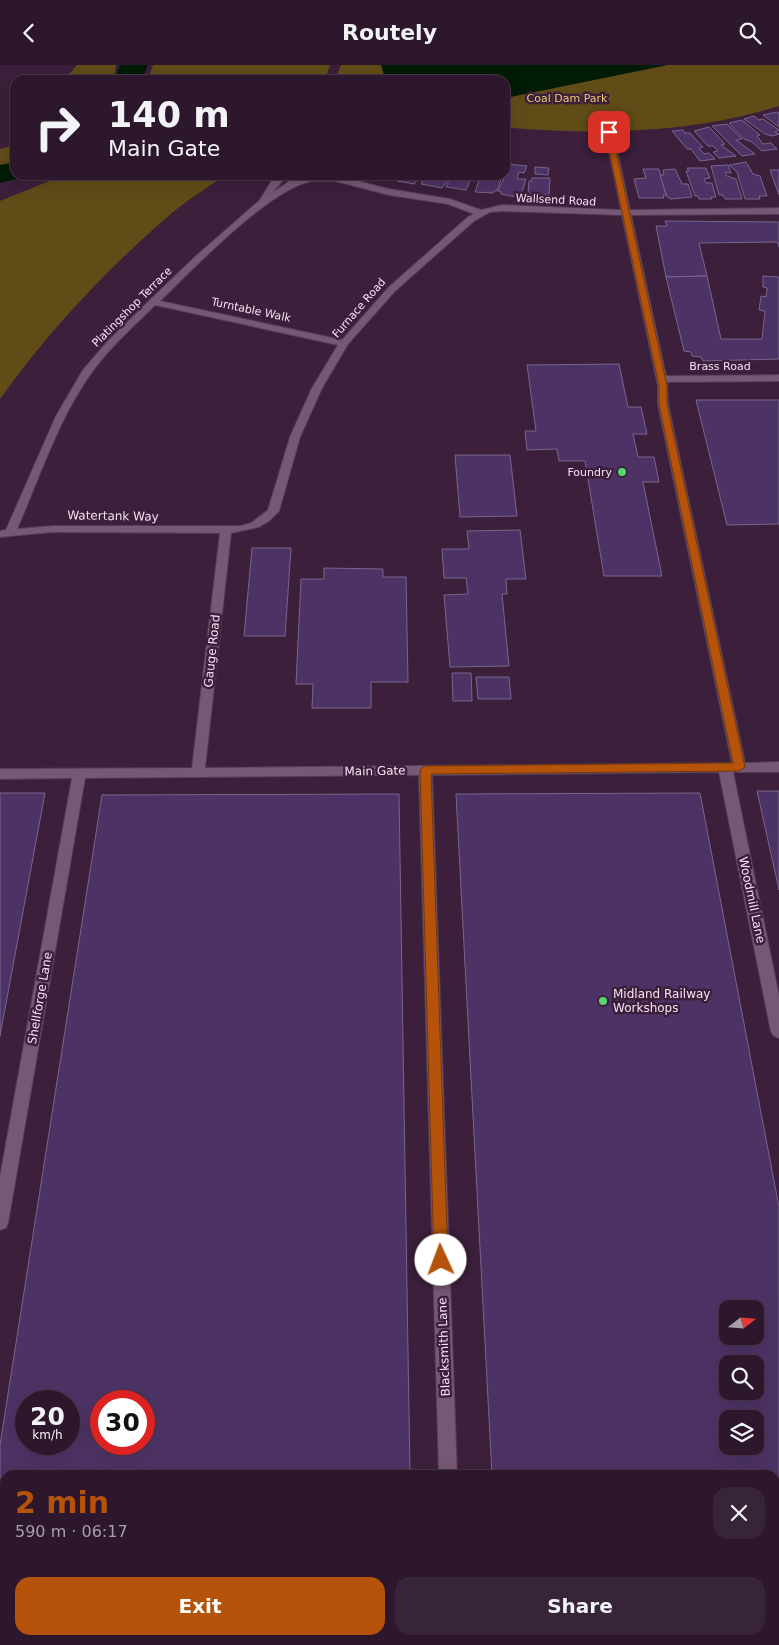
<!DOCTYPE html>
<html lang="en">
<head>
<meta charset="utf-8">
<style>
	body { margin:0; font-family:"DejaVu Sans",sans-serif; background:#382438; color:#f1f3f6; height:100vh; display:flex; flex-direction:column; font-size:19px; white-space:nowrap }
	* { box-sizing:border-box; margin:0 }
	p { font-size:16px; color:#a69fa9 }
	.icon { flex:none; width:28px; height:28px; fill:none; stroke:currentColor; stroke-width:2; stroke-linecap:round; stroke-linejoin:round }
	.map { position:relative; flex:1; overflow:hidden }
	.drawer { position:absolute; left:0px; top:1405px; width:780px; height:175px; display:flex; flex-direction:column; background:#2c172c; border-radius:15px 15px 0 0; box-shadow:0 5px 20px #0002,0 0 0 1px #483648 }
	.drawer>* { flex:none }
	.guide { position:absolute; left:10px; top:10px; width:500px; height:105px; border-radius:15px; box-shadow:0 5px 20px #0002,0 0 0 1px #483648; background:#2c172c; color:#f1f3f6; overflow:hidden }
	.needle { width:32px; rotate:73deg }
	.controls { position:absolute; left:719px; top:1235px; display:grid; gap:10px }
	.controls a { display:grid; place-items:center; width:45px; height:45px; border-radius:10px; background:#2c172c; box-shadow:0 5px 20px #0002,0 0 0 1px #483648; font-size:25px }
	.speed { position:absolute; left:15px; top:1325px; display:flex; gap:10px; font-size:25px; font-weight:700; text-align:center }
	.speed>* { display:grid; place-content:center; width:65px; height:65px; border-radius:50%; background:#2c172c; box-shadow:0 5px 20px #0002,0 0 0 1px #483648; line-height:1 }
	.speed small { font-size:12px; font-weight:400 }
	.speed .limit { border:8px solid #d22; background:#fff; color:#111 }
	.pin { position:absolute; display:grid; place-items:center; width:42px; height:42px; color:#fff; margin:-21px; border-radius:10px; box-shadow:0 2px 8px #0006 }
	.me { position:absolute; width:55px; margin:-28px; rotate:358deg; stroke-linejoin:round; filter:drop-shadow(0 0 4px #0008) }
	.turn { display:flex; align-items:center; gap:18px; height:105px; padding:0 15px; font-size:22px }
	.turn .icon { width:65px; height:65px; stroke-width:2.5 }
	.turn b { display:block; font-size:35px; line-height:42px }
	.round { display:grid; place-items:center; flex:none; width:52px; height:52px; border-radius:15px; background:#382438 }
	.summary { display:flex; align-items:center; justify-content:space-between; height:85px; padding:0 15px }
	h1 { font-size:30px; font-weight:700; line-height:38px; color:#b45309 }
	.button { display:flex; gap:10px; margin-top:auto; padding:10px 15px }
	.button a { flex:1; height:58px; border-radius:15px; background:#b45309; color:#fff; font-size:20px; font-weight:700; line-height:58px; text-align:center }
	.button a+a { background:#382438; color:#f1f3f6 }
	header { display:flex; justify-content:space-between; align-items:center; height:65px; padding:0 15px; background:#2c172c; font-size:22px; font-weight:700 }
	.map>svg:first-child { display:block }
	.green { fill:#614c18 }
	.water { fill:#021b06 }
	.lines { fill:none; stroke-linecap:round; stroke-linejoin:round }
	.river { fill:#021b06; fill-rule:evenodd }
	.building { fill:#4d3365; stroke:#79668c; fill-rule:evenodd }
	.minor-casing { stroke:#543c54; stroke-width:2 }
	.minor { fill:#765775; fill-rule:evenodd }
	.route { fill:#b45309; stroke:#753606 }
	.poi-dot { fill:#59d56f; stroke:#3b1f3b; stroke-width:2 }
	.labels { text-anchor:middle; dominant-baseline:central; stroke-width:5; stroke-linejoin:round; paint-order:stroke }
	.far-park-label { font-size:11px; fill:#eec970; stroke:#3b1f3b }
	.far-street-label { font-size:11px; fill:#f5e2f4; stroke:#3b1f3b }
	.far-poi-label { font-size:11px; fill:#f5e2f4; stroke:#3b1f3b; text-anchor:end }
	.street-label { font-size:12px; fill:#f5e2f4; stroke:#3b1f3b }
	.poi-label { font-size:12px; fill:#f5e2f4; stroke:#3b1f3b; text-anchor:start }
</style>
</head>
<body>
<header><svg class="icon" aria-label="back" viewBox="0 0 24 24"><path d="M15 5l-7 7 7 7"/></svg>Routely<svg class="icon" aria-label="search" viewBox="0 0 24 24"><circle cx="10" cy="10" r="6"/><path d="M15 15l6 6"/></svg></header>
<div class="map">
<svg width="779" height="1580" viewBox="0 0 779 1580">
	<rect width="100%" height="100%" fill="#3b1f3b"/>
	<!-- green -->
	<g class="green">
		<path d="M77 0H116L114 15H64Z"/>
		<path d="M153 0H330L325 15H148Z"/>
		<path d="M341 0H779V41C694 68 601 70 513 63L505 62V15H335Z"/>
		<path d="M15 76V98L0 103V84L10 81Z"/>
		<path d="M64 110H226C208 122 189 134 173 147 109 202 49 265 0 334V136Z"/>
	</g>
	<!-- water -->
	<path class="water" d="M381 0H668L505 33V15H390L384 10Z"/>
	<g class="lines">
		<!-- river -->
		<g class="river">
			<path d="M120 0H148L142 15H114Z"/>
			<path d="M15 97V110H27L26 112 0 118V100Z"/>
		</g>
	</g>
	<!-- building -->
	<g class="building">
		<path d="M777 47 779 48V62L763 50Z"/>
		<path d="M754 51 759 55 763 54 779 65 775 67 779 69 772 71 765 69 744 54Z"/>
		<path d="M742 55 760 70 757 71 763 79 771 78 777 84 762 86 752 77 744 74 729 58Z"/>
		<path d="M727 59 742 74 736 75 755 89 742 91 712 61Z"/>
		<path d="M709 62 725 79 721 80 736 91 719 93 713 87 718 86 713 81H708L694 66Z"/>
		<path d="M683 65 685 68H690L703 82 699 83 704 89 709 88 715 94 700 96 691 84H687L672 66Z"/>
		<path d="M746 97 753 109 760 111 767 131H759L760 134H745L737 107 729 100Z"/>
		<path d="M508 99 527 101 524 108 519 107 517 114H526L521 130H517L516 132 501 129V127L498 126 505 111H507L508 107H505Z"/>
		<path d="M728 100 731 108 725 107 727 111 736 114 742 134H725L723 130H719L711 101Z"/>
		<path d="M535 102 549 103 548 110 535 109Z"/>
		<path d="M687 103H706L710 113 704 114 706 118H712L716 132H711L712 134H699L698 131H695L686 106H689Z"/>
		<path d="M643 104H659L666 130H663L664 133H639L634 114 646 113Z"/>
		<path d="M675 104 682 119H688L692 132 670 134 669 132H667L660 110H664L663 105Z"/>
		<path d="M770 105H779V130Z"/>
		<path d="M394 110H422L414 119 397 116 399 114 392 113Z"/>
		<path d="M425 110H451L442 123 421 119Z"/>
		<path d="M451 110H468L465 114H471L466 125 446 122Z"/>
		<path d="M481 110 502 111 497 126H494L493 128 475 127Z"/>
		<path d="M532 113H550L549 130 528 129 529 116H532Z"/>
		<path d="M665 156 779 157V182L777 177 699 178 707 211 666 212 656 161H667Z"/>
		<path d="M707 211 721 274H762L765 246 759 245 761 231 766 232 767 223 763 222V211L779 212V294L703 296 701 292 692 291 691 287 684 286 666 212Z"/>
		<path d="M619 299 628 342H641L647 369H633L638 392H654L659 417H643L662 511H604L585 396H559L557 384 527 385 525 366H536L527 300Z"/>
		<path d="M696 335H779V459L727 460Z"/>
		<path d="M455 390H510L517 451 460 452Z"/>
		<path d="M520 465 526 514H506L507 529H502L509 601 450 602 444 530 468 529 466 513H444L442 484H469L467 466Z"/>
		<path d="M252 483H291L285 571H244Z"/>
		<path d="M324 503 383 504V512H406L408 617H371V643H312L313 619H296L301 514H324Z"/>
		<path d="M452 608H471L472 636H453Z"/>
		<path d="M476 612H509L511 634H478Z"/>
		<path d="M757 726H779V825Z"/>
		<path d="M0 728H45L0 971Z"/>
		<path d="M700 728 779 1142V1461H775V1410H492L456 729ZM728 1244H755V1271H728ZM728 1299H755V1326H728ZM728 1354H755V1381H728Z"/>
		<path d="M399 729 410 1410H5V1466H0V1380L102 730ZM26 1336H69V1379H26ZM101 1336H144V1379H101Z"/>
	</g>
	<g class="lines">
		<!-- minor casing -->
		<g class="minor-casing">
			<g id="minor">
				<path d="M606 65 613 67 630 145 779 143V149L631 150 666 311 779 310V316L667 317 668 339 745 698 779 697V707H733L779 931V973L774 971 771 967 719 707 432 710 457 1410H439L419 710 85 713 8 1158 6 1163 0 1165V1112L72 713 0 714V704L192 703 220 468 53 467 0 472V466L6 465 56 351 83 305 107 277 150 235 196 191 260 135 272 115 278 110H287L273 127 293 114 312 110H334L389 124 450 134 481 145 502 140 621 145 605 67ZM312 116H335L389 130 448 139 474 149 468 152 389 222 342 275 160 236C194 203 269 124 312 116ZM502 146 622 150 658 321V339L732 698 205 703 231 468 259 462 269 456 279 446 300 372 322 323 348 279 395 226 474 156 490 147ZM155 240 338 280 312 323 290 372 268 445 251 458 240 461H53L17 464C40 412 58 354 92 307 110 282 133 262 155 240Z"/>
				<rect x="775" y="1545" width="4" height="20"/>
				<path d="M51 1575H86L84 1580H49Z"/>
			</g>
		</g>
		<!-- minor -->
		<use href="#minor" class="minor"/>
	</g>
	<!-- route -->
	<path class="route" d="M609 65 612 67 667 321V339L745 702 739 706 431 709 448 1195 446 1199 441 1201 436 1199 434 1195 420 705 425 701 733 698 659 339V321L605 67Z"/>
	<!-- markers -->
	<g class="poi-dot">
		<circle cx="622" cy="407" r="5"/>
		<circle cx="603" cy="936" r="5"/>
	</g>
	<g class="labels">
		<!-- far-park labels -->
		<g class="far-park-label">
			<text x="567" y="33">Coal Dam Park</text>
		</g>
		<!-- far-street labels -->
		<g class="far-street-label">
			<text transform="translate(556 135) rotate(3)">Wallsend Road</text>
			<text transform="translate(132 242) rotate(-45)">Platingshop Terrace</text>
			<text transform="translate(359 243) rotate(-49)">Furnace Road</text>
			<text transform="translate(251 245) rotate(12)">Turntable Walk</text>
			<text x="720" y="301">Brass Road</text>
		</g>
		<!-- far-poi labels -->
		<g class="far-poi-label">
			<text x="612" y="407">Foundry</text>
		</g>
		<!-- street labels -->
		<g class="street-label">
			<text transform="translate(113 451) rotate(1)">Watertank Way</text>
			<text transform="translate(212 586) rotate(-84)">Gauge Road</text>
			<text transform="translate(375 706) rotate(-1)">Main Gate</text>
			<text transform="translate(752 835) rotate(78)">Woodmill Lane</text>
			<text transform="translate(40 933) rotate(-80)">Shellforge Lane</text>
			<text transform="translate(444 1282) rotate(-92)">Blacksmith Lane</text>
		</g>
		<!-- poi labels -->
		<g class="poi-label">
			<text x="613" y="929">Midland Railway<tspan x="613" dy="14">Workshops</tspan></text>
		</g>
	</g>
</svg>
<div class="controls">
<a><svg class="needle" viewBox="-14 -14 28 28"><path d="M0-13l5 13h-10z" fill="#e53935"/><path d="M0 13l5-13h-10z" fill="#a69fa9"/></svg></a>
<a><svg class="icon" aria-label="search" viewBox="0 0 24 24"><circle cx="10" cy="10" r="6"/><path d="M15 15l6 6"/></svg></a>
<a><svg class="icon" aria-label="layers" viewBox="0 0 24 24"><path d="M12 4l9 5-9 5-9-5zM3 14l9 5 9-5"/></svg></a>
</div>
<div class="speed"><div>20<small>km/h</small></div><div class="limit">30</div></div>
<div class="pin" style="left:609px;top:67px;background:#d93025"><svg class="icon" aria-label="arrive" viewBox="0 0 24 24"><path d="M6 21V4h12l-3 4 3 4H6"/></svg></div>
<svg class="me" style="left:441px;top:1195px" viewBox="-20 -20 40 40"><circle r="19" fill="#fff"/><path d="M0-13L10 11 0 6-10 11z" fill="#b45309"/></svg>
<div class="guide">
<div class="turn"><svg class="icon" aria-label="right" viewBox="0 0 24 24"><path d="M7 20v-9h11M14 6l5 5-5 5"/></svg><div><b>140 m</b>Main Gate</div></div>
</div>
<section class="drawer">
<div class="summary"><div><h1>2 min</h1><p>590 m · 06:17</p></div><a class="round"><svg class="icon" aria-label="close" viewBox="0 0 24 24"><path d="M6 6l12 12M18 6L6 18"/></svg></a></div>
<div class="button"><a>Exit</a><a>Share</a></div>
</section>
</div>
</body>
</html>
